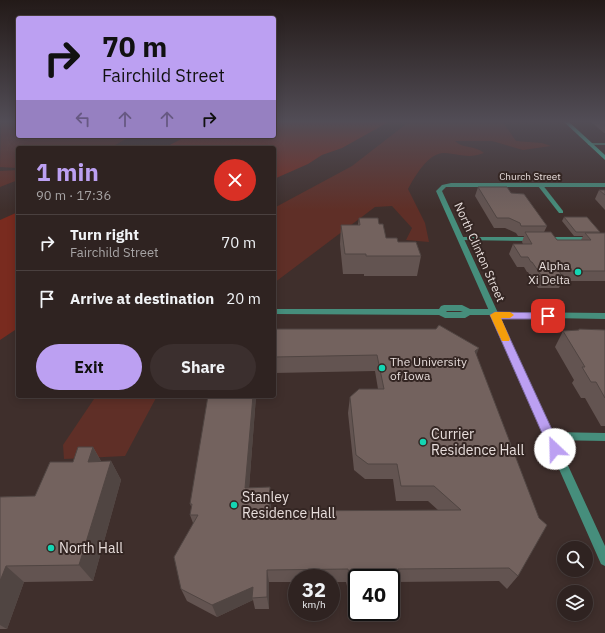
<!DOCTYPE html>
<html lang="en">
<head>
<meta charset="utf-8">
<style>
	body { margin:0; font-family:"IBM Plex Sans",sans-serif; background:#3b2f2e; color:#f1f3f6; height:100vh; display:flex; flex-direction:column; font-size:15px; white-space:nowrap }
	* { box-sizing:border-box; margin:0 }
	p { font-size:13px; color:#a7a4a5 }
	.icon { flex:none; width:22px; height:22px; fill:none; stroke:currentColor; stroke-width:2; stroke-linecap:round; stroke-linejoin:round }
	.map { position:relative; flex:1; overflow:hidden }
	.drawer { position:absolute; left:16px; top:146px; width:260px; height:252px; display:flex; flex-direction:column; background:#2f2321; border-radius:4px; box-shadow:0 2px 10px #0003,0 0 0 1px #4a403f }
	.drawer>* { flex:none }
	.top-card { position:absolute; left:16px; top:16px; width:260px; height:122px; border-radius:4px; box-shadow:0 2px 10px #0003,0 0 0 1px #4a403f; background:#bca0f2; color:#111; overflow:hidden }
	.buttons { position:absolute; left:557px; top:541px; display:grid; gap:8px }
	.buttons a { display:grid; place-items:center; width:36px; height:36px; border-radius:50%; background:#2f2321; box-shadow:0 2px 10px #0003,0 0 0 1px #4a403f; font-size:20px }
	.speed { position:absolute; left:288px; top:569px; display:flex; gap:8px; font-size:20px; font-weight:700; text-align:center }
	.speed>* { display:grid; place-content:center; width:52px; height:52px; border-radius:50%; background:#2f2321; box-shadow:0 2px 10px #0003,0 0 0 1px #4a403f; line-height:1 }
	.speed small { font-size:10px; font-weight:400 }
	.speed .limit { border:2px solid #111; border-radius:6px; background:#fff; color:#111 }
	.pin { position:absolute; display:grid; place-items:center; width:34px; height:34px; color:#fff; margin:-17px; border-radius:8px; box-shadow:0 2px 6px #0006 }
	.me { position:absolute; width:44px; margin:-22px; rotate:336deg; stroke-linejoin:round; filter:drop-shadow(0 0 3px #0008) }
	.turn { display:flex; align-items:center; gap:14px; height:84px; padding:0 20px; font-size:18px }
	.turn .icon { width:52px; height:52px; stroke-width:2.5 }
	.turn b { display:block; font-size:28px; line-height:34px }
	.lanes { display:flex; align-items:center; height:38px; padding:0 20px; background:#0003; justify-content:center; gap:20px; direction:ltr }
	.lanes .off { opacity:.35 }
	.round { display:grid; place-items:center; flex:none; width:42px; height:42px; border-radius:21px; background:#3b2f2e }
	.head { display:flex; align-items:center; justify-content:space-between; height:68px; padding:0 20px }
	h1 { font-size:24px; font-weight:800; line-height:30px; color:#bca0f2 }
	.action { display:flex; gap:8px; margin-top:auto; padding:8px 20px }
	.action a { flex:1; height:46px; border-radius:24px; background:#bca0f2; color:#111; font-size:16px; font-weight:800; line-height:46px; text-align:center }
	.action a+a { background:#3b2f2e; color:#f1f3f6 }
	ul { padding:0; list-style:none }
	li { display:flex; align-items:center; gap:12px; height:56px; padding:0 20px; border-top:1px solid #4a403f }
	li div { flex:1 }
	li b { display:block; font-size:15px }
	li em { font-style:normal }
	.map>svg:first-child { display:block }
	.green { fill:#5f2f27 }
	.water { fill:#792b1f }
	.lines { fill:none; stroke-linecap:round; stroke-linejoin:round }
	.service { fill:#468e7c; fill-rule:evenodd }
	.minor { fill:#468e7c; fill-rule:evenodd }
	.tertiary { fill:#468e7c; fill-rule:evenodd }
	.secondary { fill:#42c0a5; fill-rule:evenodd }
	.wall { fill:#635451 }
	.shaded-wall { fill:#504542 }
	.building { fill:#73625e; stroke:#504542 }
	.route { fill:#bca0f2; stroke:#7a689d }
	.slow { fill:#f59e0b }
	.poi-dot { fill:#14d5b3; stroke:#342623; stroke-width:1.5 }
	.labels { text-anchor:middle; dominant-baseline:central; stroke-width:4; stroke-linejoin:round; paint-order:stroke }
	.far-street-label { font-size:10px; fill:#e8dedc; stroke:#342623 }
	.street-label { font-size:12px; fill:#e8dedc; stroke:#342623 }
	.poi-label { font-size:12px; fill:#e8dedc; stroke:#342623; text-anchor:end }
	.near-poi-label { font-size:14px; fill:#e8dedc; stroke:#342623; text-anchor:start }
</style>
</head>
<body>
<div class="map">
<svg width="605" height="633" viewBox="0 0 605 633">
	<rect width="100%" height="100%" fill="#3f2f2c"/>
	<!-- green -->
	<g class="green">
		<path d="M1 121H18V136H131L110 148H18V168L0 167Z"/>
		<path d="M410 121H502L516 141 542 143 551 146 523 150 492 141H455C463 149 475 145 484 153 468 159 461 154 444 153 428 153 415 176 408 189L425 223 429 242 406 240 412 228 392 206 375 207 274 283V208L352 166Z"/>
		<path d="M18 170V180L0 187V171Z"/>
		<path d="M96 396H157L125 456 64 459 63 445Z"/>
	</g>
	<!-- water -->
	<g class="water">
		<path d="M274 121H389L385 124 342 148 322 155 308 164 274 179V148H164L187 136H274Z"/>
		<path d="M18 212V328L0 340V220Z"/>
	</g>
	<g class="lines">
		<!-- service -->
		<g class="service">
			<rect x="588" y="143" width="17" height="2"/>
			<path d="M538 184H542L563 211V213H559L538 186Z"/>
			<path d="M461 237H532L535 239 532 241 459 240V238Z"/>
			<path d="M545 237H605V241L543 240V238Z"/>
			<path d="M444 305H462L470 309H493L497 312 493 315H470L465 318H445L439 315 274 314 275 309H439L441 306ZM446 311H460L463 312H447Z"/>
			<path d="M549 432 605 433V441L549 440 545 439 544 436 545 433Z"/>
		</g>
		<!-- minor -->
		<path class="minor" d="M495 312 605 313V319L492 317 491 315Z"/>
		<!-- tertiary -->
		<path class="tertiary" d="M451 183H605V187H446L442 191 605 546V566L601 564 436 191 442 185Z"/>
		<!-- secondary -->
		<path class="secondary" d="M563 121H568L605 155V160Z"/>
	</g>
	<!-- wall -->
	<g class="wall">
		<path d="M590 121H605V133H604Z"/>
		<path d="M478 187 511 193 547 226 544 232 557 240H581L583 236H574L562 221 564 217 600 232 599 233H605V281H562L559 288H538L528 272H527L524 267H517L509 254 513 244H523L522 242 524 236H518L516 233 505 228H494L475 196Z"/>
		<path d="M599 190H605V210L595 199Z"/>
		<path d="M359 218 379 224 386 238 398 242 421 256 417 276H364V274H343L340 244 341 225H358Z"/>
		<path d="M579 329 605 330V426H601L585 398H581L572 383 574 380 555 347 563 331H578Z"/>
		<path d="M274 336 476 354 518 576 507 589 499 581 395 582 394 585H391V578H357V586H347L346 582H331V578H297V582H269V609H255L253 600 217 617 187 601 181 589 193 523 190 515 192 508 190 504 256 396 249 488 271 502V511L438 510 428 501H396L393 479H365L354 470 348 413 350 397 378 389 375 371 274 373Z"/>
		<path d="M93 447 101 461H111L121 480 93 581 24 582 7 629H0V497L35 496Z"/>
	</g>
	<!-- shaded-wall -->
	<g class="shaded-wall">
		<path d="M479 348 473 364 475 351Z"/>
		<path d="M253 396H256L248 502 245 488Z"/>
		<path d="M93 447 104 467 88 462Z"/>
		<path d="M111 461 121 480 93 581 79 565Z"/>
		<path d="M270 487 271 502V525L269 511Z"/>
		<path d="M6 566 24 582 7 629 0 625V581Z"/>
		<path d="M267 570 269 582V609L267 597Z"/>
		<path d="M253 587 252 598 253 600 217 617 212 605Z"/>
	</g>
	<!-- building -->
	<g class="building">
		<path d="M599 121H605V126Z"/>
		<path d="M478 187H507L511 193 524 194 547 226H521L520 223 509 218H497Z"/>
		<path d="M599 190H605V195Z"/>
		<path d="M564 217H587L600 232H576Z"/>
		<path d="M359 218H378L379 224H383L386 238H397L398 242H416L421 256H366V254H345L341 225H360Z"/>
		<path d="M525 232H551L557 240H591L585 233H605V271H559L563 278H543L532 262H531L528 257H521L513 244H532Z"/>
		<path d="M439 325 479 348 475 351 539 518 547 525 518 576 509 568 398 569 399 573 349 574 348 569 267 570V597L252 598 253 587 212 605 181 589 174 557 198 515H190L192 504H190L208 396H253L245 488 270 487 269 511 461 510 434 486H401L397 464H368L356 455 350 397 359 389H384L377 355 274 357 275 329H436Z"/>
		<path d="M579 329 605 330V398L596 382H591L582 367H585L563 331 579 330Z"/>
		<path d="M78 447H93L88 462 111 461 79 565 6 566 0 581V497L35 496 50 462H73Z"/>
	</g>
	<!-- sky -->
	<linearGradient id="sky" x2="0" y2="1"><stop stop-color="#231a18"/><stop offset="0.58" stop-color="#524d56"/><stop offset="1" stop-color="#524d56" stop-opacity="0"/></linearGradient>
	<rect width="605" height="210" fill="url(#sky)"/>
	<!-- route -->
	<path class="route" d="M495 312 548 313 553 316 548 319H501L561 449 559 453 555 455 551 453 549 449 490 315Z"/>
	<!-- slow -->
	<path class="slow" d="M495 312H510L514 315 510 318H501L510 339 509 341H502L501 339 490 315Z"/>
	<!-- markers -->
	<g class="poi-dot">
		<circle cx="578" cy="272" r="4"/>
		<circle cx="382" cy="368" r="4"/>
		<circle cx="423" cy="442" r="4"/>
		<circle cx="234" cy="505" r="4"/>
		<circle cx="51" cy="548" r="4"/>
	</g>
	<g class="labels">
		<!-- far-street labels -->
		<g class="far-street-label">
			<text x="530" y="176">Church Street</text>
		</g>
		<!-- street labels -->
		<g class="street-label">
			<text transform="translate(480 252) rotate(66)">North Clinton Street</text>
		</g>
		<!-- poi labels -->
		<g class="poi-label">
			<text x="570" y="265">Alpha<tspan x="570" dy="14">Xi Delta</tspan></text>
			<text x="390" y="361" text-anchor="start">The University<tspan x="390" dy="14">of Iowa</tspan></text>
		</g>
		<!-- near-poi labels -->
		<g class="near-poi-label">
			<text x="431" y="434">Currier<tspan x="431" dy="16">Residence Hall</tspan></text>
			<text x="242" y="497">Stanley<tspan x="242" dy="16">Residence Hall</tspan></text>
			<text x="59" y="548">North Hall</text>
		</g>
	</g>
</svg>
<div class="buttons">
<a><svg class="icon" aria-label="search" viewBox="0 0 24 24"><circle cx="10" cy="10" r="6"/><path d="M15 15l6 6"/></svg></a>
<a><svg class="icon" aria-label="layers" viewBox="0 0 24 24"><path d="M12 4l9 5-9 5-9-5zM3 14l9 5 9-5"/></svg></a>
</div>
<div class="speed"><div>32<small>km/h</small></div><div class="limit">40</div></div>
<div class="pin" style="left:548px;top:316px;background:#d93025"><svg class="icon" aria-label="arrive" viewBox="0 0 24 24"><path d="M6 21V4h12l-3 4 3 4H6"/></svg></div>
<svg class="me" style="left:555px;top:449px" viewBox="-20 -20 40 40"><circle r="19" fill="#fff"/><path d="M0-13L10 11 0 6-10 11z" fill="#bca0f2"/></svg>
<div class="top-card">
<div class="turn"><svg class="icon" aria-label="right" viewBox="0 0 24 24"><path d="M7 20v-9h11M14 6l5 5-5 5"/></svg><div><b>70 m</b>Fairchild Street</div></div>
<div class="lanes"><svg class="icon off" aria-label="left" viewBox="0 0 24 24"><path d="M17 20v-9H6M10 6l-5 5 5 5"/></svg><svg class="icon off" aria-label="ahead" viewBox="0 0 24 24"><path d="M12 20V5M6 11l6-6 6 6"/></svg><svg class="icon off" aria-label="ahead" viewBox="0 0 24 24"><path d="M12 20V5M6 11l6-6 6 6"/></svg><svg class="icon" aria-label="right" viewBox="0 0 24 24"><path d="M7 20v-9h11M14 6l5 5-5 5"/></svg></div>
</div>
<section class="drawer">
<div class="head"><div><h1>1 min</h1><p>90 m · 17:36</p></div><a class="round" style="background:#d93025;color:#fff"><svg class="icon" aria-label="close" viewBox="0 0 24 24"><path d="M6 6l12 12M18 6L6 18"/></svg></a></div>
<ul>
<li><svg class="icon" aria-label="right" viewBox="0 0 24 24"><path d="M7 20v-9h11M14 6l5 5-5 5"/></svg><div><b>Turn right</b><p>Fairchild Street</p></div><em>70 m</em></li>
<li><svg class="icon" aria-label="arrive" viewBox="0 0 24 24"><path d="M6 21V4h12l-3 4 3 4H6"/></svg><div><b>Arrive at destination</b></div><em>20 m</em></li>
</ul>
<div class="action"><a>Exit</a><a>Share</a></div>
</section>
</div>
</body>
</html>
